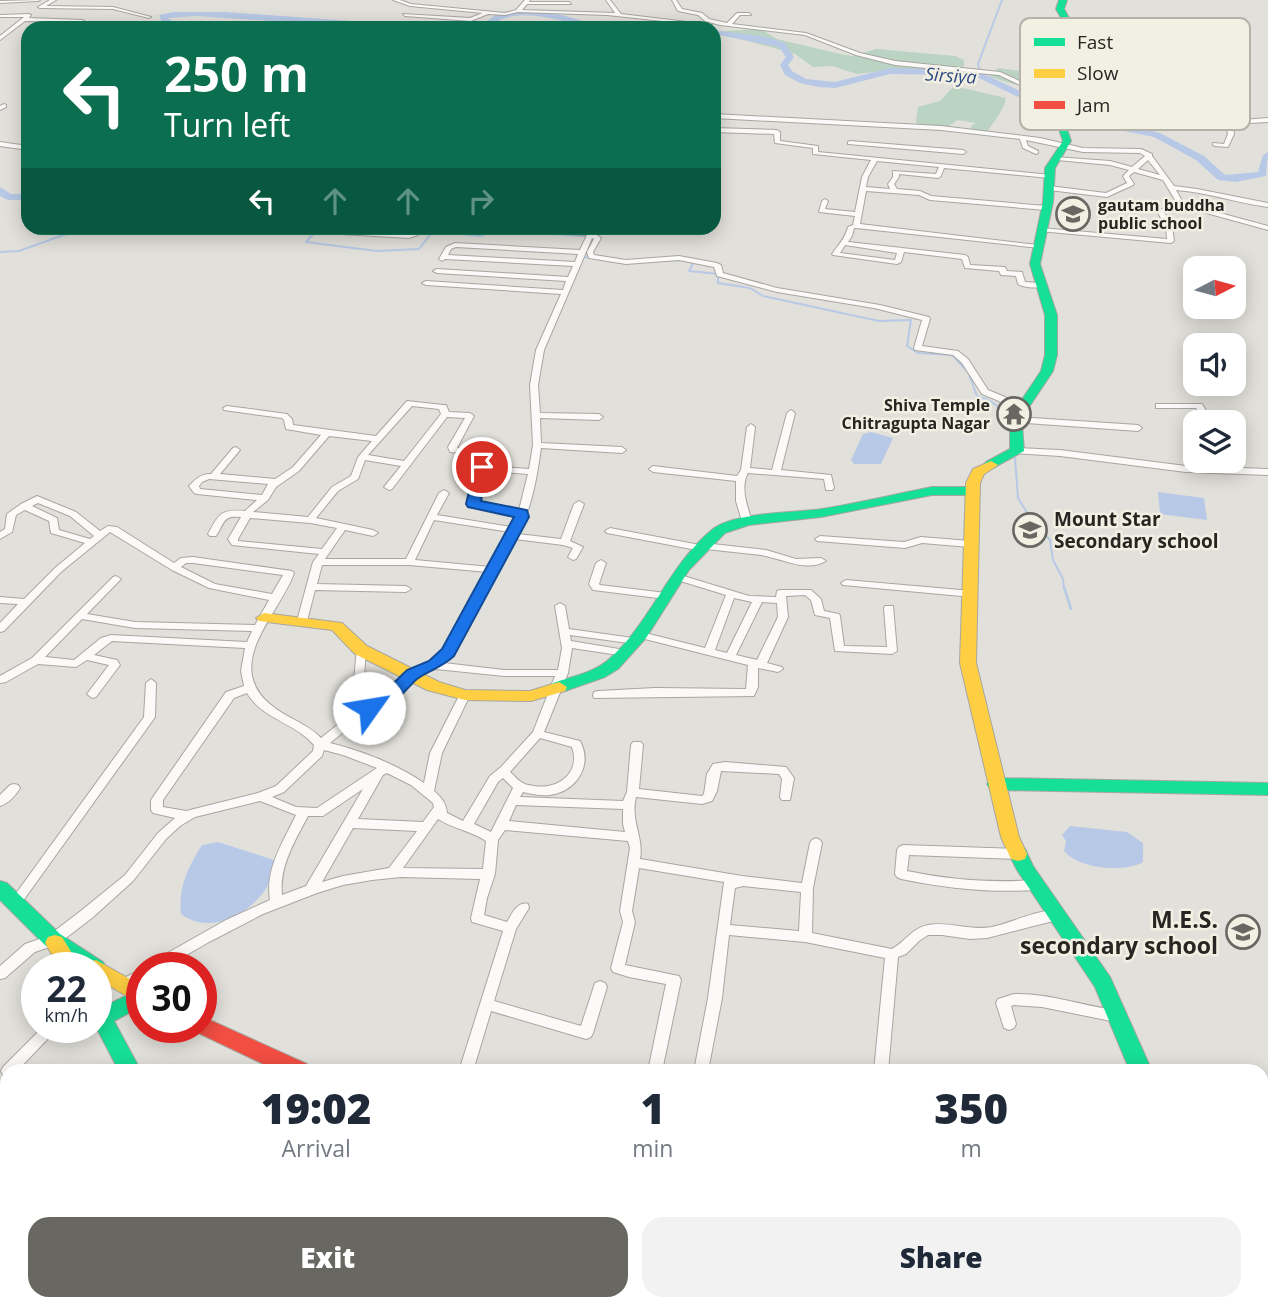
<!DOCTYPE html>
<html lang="en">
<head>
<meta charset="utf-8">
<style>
	body { margin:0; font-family:"Open Sans",sans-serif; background:#f2f2f3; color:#1f2937; height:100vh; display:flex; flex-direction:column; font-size:26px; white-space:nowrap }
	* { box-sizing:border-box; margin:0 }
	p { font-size:23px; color:#747a83 }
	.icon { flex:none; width:38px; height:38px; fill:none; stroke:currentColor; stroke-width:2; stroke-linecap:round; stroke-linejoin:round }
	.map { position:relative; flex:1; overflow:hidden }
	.details { position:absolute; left:0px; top:1064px; width:1269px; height:247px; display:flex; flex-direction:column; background:#fff; border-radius:21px 21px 0 0; box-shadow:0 4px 18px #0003 }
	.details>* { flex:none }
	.hud { position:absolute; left:21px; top:21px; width:700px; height:214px; border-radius:21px; box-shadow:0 4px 18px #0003; background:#0b6e4f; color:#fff; overflow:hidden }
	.needle { width:46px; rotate:84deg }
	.buttons { position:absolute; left:1183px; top:256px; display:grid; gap:14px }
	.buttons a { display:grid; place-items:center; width:63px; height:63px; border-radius:14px; background:#fff; box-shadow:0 4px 18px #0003; font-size:35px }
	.speed { position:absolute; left:21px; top:952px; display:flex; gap:14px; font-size:35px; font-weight:700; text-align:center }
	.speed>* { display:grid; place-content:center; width:91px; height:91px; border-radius:50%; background:#fff; box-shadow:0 4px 18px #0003; line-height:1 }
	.speed small { font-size:18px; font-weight:400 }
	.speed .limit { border:10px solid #d22; background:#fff; color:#111 }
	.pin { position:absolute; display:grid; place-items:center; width:60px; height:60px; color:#fff; margin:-30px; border:4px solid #fff; border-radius:50%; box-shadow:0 2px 7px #0007 }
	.me { position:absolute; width:77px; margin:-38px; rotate:58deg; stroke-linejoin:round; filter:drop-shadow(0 0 5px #0008) }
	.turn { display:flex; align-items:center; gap:24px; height:147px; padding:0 28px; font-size:32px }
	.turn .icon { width:91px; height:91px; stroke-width:2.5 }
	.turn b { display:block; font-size:49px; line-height:60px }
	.lanes { display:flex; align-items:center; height:66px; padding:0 28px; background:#0003; justify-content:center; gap:35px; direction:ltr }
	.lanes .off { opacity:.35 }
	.eta { display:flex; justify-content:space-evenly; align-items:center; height:119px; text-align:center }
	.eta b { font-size:42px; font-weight:800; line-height:49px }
	.button { display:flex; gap:14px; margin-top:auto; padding:14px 28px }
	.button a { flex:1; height:80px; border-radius:21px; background:#686762; color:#fff; font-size:28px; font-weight:800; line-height:80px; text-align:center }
	.button a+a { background:#f2f2f3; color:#1f2937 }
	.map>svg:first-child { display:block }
	.green { fill:#bad3c2 }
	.water { fill:#b7c9e6 }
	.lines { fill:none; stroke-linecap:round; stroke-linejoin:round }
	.stream-far1 { stroke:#b7c9e6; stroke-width:2 }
	.stream { stroke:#b7c9e6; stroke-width:2.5 }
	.river { fill:#b7c9e6; fill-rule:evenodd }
	.street-casing { stroke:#a8a6a1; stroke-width:2 }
	.fast-casing { stroke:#a8a6a1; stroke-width:2 }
	.slow-casing { stroke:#a8a6a1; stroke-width:2 }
	.jam-casing { stroke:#a8a6a1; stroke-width:2 }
	.street { fill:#fbfaf9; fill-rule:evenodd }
	.fast { fill:#16e098; fill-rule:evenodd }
	.slow { fill:#ffcf43; fill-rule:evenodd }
	.jam { fill:#f24e42; fill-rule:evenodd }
	.route { fill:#1a73e8; stroke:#114b97; stroke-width:2 }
	.labels { text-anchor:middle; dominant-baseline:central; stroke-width:5; stroke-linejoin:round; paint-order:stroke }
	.far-poi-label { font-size:16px; font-weight:bold; fill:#272622; stroke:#f2efe3; text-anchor:start }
	.far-water-label { font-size:18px; font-style:italic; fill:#2b4980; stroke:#f2efe3 }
	.poi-label { font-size:19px; font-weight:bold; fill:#272622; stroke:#f2efe3; text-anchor:start }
	.near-poi-label { font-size:23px; font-weight:bold; fill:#272622; stroke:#f2efe3; text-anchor:end }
	.key { fill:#f2efe3; stroke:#b5b3a9; stroke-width:2 }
	.key-label { font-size:19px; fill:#272622 }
</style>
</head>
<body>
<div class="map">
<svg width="1268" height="1310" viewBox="0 0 1268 1310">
	<rect width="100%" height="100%" fill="#e2e0da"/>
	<!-- green -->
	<g class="green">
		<path d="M761 29 777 39 840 54 852 56 876 49 955 56 964 60V66L956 69H897L857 74 832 66 813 67 795 54 730 36 725 31Z"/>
		<path d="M998 68 1040 74 1046 80 1063 81 1069 84 1068 89C1039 89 1016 87 989 76Z"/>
		<path d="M954 86 1006 98C1005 107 992 126 986 132L972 130 971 126 976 123 957 120 948 127 919 126 916 121 918 107 940 101Z"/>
	</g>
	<!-- water -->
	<g class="water">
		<path d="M871 432 893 438 881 464H854L851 460 863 434Z"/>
		<path d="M1158 492 1204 498 1207 520 1160 514Z"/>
		<path d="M1070 826 1127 832 1143 843V862C1124 873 1079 869 1064 851L1066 841 1062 835Z"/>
		<path d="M218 842 274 860C272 868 271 879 267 887 251 914 209 936 181 914 178 887 188 867 202 845Z"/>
	</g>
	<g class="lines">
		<!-- stream-far1 -->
		<g class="stream-far1">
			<path d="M981 76 978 64 1002 0"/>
			<path d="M245 228H274"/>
			<path d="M516 231 594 237 584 257 592 258"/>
			<path d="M315 232 306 242 377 251 419 249 433 231 481 236 492 230"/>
			<path d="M0 252 19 251 83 228 149 232 178 228"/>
			<path d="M656 261 684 260"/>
			<path d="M694 262 689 271 718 274V283L750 288 763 296 879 321 911 320 907 346 918 353 952 355 968 372 977 396C1000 403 1005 411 1011 434"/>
			<path d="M626 263 639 262"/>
			<path d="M1015 458 1018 498 1029 516 1050 540 1053 560 1063 579 1064 589"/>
		</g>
		<!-- stream -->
		<path class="stream" d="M1064 587 1071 609"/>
		<!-- river -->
		<g class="river">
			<path d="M513 11 562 15 606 28C571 28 530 4 496 22L501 28H493L487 21 497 14Z"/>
			<path d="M174 12H225L366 22 377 28 196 16 167 18 186 28 163 25 159 15Z"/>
			<path d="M714 30 767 37 785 43 794 57 788 65 792 71 806 79 835 82 890 68 956 69 984 74 1022 92 1129 126 1160 133 1204 156 1225 175 1258 172 1263 155 1268 152 1266 176 1236 182 1218 180 1196 160 1154 137 1124 131 1016 96 979 78 956 75 890 74 835 88 819 87 800 83 785 75 780 65 786 57 779 47 714 34Z"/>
			<path d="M0 187 11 194H28V200H8L0 196Z"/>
		</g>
		<!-- street casing -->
		<g class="street-casing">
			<g id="street">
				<path d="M40 0 38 1 0 3V1Z"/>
				<path d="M50 0H56L46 6 113 7 151 17 149 18 113 9 40 8 38 7Z"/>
				<path d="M393 0H400L411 4 505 13 516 10 525 0H530L529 2H569L571 4H527L522 10 615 13 606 0H610L621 14 712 25 710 26 607 15 518 12 505 15 488 14 471 21 405 16 403 14 470 18 483 13 410 6Z"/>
				<path d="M672 0H676L682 9 702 13 709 19 727 23 737 13H749L751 15H740L732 24 806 33 860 53 895 61 1000 72 1026 84 1122 109 1202 120 1229 121 1268 118V122L1232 124 1234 134 1228 147 1215 146 1213 145V143L1224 144 1228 134 1226 125 1202 124 1122 113 1022 86 999 75 895 65 856 55 805 35 720 25 705 21 698 15 678 11Z"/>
				<path d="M29 14 31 15 29 18 82 20 84 21 82 22 25 21 0 40V36L24 17H0V15Z"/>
				<path d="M4 104 6 105V107L0 110V106Z"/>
				<path d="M714 114 941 126 1040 138 1083 148 1141 149 1152 154V156L1174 186 1197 189 1268 203V207C1237 203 1207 192 1176 190L1183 203 1268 226V230L1181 206 1164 212 1172 227 1174 241 1171 243 1039 231V229L1041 228 1167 239 1166 227 1157 211 1177 203 1163 180 1134 172 1129 176 1134 184 1133 185 1107 197 1049 190 1046 188 1049 186 1106 193 1127 183 1123 176 1129 170 1110 165 1057 160 1054 158 1055 157 1110 161 1132 167 1145 156 1140 153 1083 152 1026 140 1028 146 1038 151V153L1036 154 1023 148 1020 139 941 130 714 118ZM1148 160 1160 175 1138 169Z"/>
				<path d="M714 128 777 130 780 132V141L818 146V152L1051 175 1052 176 1049 178 944 168 941 176 938 178 899 174V177L894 184 897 189 920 191 931 196 1046 206 1049 208 1046 210 930 200 919 195 866 191 860 224 1038 245 1041 247 1040 248 856 228H854L852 236 848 242 965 255 968 257 970 265 1005 267 1007 271 1022 272 1025 282 1041 283 1045 285C1039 289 1024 288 1018 284L1016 276 1001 275 999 271 965 268 962 259 904 252 901 262 897 264 833 255 832 254C838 245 845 239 848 227L853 225 855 216 819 212 822 201 825 199 828 201 825 209 855 212 862 177 871 160 813 154V148L775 143 774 134 714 132ZM877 161 939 167 936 174 893 171V177L888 184 890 189 866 187 868 177ZM845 245 897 253 895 260 840 253Z"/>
				<path d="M850 141 963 150 966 152 963 154 848 144V142Z"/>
				<path d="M0 142 28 146V150L0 146Z"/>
				<path d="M272 228H300L409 234 421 228H428L418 235 409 238 275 230Z"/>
				<path d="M489 228H522L588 231 590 228H596L594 233 601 238 593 252 594 255 626 260 679 256 717 263 721 265 723 273 777 288 880 305 929 317 930 319 922 346 958 351 968 359 988 390 1005 397 1024 412 1023 414H1017L999 401 982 394 962 363 953 355 915 350 914 348 922 320 874 308 777 292 717 276 714 267 679 260 626 264 589 258 587 252 594 239 592 238 544 350 538 385 540 413 599 414 603 417 599 420 540 418 541 443 622 447 626 450 622 453 541 448C537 477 532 507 518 534L561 539 574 504 579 501 584 504 570 541 583 547 576 559 573 560 568 557 573 548 563 545 515 539 453 652 444 663 504 670H558L562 648 555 606 560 603 565 606 569 629 640 639 641 641 636 644 570 635 571 641 625 650 630 653 625 656 572 648 568 673 544 732 580 741C593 765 577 791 550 795 541 796 532 794 523 792L520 797 623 801 627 792 631 745 633 742H641L643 745 639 789 702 796 704 794 707 774 713 764 725 762 786 767 794 778 790 800H782L780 797 782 779 779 774 721 771 717 791 712 801 702 804 636 797C630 821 644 837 640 859L742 876 802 883 810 843 812 840 816 838 820 840 822 843 813 888 812 933 892 949C905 942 912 928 928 925 948 921 969 931 992 927 1011 923 1043 907 1061 911L1062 915 1061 919 987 938 970 939 942 935H928L919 941 906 954 898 957 888 1071H874L885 958 805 942 729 935 722 998 708 1071H694L708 998 724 882 639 868 632 911 635 922 625 965 674 975 679 976 681 980 662 1071H648L666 984 629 977 613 972 611 968 623 922 620 911 630 848 628 841 505 830 498 840 495 874 487 898 484 915 507 922C512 914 517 901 528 904L529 908 516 929 494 1001 581 1026 595 983 600 981 605 983 607 987 593 1033 591 1037 586 1039 491 1011 473 1071H459L503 931 472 922 471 918 480 879 401 877 372 880 343 885 317 893 263 914 209 942 164 968H146L148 964 226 920 270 900C265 869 283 842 296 815L260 801 195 817 180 826 166 839 133 881 92 918 58 944 35 952 5 978 0 979V966L25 944 48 936 82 910 125 875 158 833 175 818 153 813 151 810V800L226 692 244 686 241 671 245 648 112 641 94 655 117 660 120 665 96 697 92 698 87 694 109 665 87 660 76 667 38 664 6 682 0 683V676L32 658 113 577 116 576 121 579 87 614 135 622 255 625 269 600 209 588 172 570 110 532 61 572 4 631 0 632V623L18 604 0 603V597L24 599 55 568 85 543 51 533 49 521 25 510 16 515 12 532 0 539V532L5 529 7 514 21 504 37 496 76 512 100 531 108 526 117 527 174 563 181 558 193 557 292 571 294 573C280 614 221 664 271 705 286 718 307 723 321 738L346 718 352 702 357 648H365L366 650 362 702 360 708 378 700 409 672 431 663 444 650 488 572 409 565H322L317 584 406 586 411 589 406 592 315 590 307 621 306 623H298L297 621 313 562 319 554 232 545 228 539 241 517C223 515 225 522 216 536H210L208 534C219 514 220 509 245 511L257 500 197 494 194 493 189 486C195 479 202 473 211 474L233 448 236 447 240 450 220 474 275 479 293 467 321 435 286 429 284 420 282 418 224 410 223 408 227 406 287 414 292 419 293 425 376 436 407 401 443 405H446L449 412 470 413 474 416 457 448 490 451 492 455 487 466 529 469 533 445 530 385 536 350 561 294 426 285 422 283 426 281 563 290 566 281 437 273 433 271 437 269 568 277 573 266 445 259 442 261 439 259 446 247 455 243 580 250 587 235 492 230ZM456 247 578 254 575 262 448 255 451 249ZM412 406 439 409 441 414 404 461 368 455ZM447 417 465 418 448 447 450 452 483 455 478 468 468 504 473 507 518 515 512 527 437 515 449 493 444 490 439 493 406 559H325L345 530 373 536 378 533 373 530 316 518 338 491 358 479 365 460 401 466 384 487 389 490 392 489ZM329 436 372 441 358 457 351 476 332 487 308 517 253 512 268 500 276 487 299 471ZM486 471 528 474 519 510 478 502ZM209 479 268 484 262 495 200 489 199 486 202 482ZM38 503 70 516 94 536 90 539 59 530 57 518 32 506ZM250 518 310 523 337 528 322 549 238 541V539ZM434 520 510 532 491 567 415 560ZM186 563H193L283 575 272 594 215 584 181 567ZM82 619 135 628 252 631 247 642 111 635 101 638 74 660 45 657ZM436 669 504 676H555L533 732 501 767 490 776 463 821 447 813C446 803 442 798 434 791L442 753 470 695 469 692H461L430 753 424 783C396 764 362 751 330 743L363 716 386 706 417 676ZM247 693C262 719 296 723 314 745L313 751 276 786 258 793 186 811 163 807V800L234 698ZM540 738 572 747C581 773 558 790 534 786 530 785 526 785 523 783 518 781 514 775 510 772ZM324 750 343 755 377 768 317 808 296 807 272 797 284 792 322 756ZM387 773 411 785 433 803 434 807 423 822 358 819 383 775ZM503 778 513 788 491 832 474 824 498 782ZM363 789 306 886 282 895C279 866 295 841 308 816H323ZM516 805 623 809V824L625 832 509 821ZM438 819C454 829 471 831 486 841L483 869 403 868ZM353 828 417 831 389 868 343 876 322 882ZM743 886 801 892 799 931 730 925 735 888Z"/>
				<path d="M1156 404H1202L1213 422H1205L1196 408H1156Z"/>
				<path d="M791 410 795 413 781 470 831 475 834 488 832 490H826L824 479 748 473C740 487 747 506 752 521L747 524 742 521 736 501V481L653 472 649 469 653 466 737 476 741 470 747 427 751 424 755 427 750 468 772 470 787 413Z"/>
				<path d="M1017 417 1138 425 1142 428 1138 431 1014 422 1013 420Z"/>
				<path d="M1017 448 1060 450 1186 466 1268 469V475L1186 472 1060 456 1014 453V449Z"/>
				<path d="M610 528 700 545 704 543 766 550 796 559 821 558 826 561C807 573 781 558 761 555 743 553 724 551 706 549L702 551 607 533 605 531Z"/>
				<path d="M820 536 904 542 921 537 970 541 975 544 970 547 922 543 905 548 817 541 815 539Z"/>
				<path d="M601 560 606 563 599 584 600 585 666 593 671 596 666 599 593 590 589 584 596 563Z"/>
				<path d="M677 574 749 596 776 597 777 591 781 590H811L821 599 824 611 839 614 840 616 844 646 887 647 884 608 885 606H893L897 651 892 654 835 651 830 618 815 615 811 600 805 595 786 596 788 617 767 663 782 667 783 669 778 672 758 668V687L754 696 594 698 593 695 594 692 598 691 655 688 746 689 748 665 637 637 636 635 641 632 705 648 726 595 674 579 672 577ZM734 598 752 602 727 653 715 650ZM762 602 777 603 778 617 757 660 736 655Z"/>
				<path d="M846 580 972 591 977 594 972 597 843 585 841 583Z"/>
				<path d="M151 679 156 683 155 717 153 720 20 905 16 907 12 905 10 902 12 899 144 717 146 683Z"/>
				<path d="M14 784 18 785 20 788C16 795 8 804 0 806V795L10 785Z"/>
				<path d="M903 845 1018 849 1022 851 1024 854 1022 857 1018 859 909 855 907 871C950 880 992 883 1035 880L1039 882 1041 885 1039 888 1035 890C990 893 945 888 901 879L897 877 895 874 897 850 899 847Z"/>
				<path d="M142 969V981C134 985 127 992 118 989L116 985 118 981Z"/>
				<path d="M1014 994C1049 993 1082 1006 1116 1010L1121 1012 1123 1016 1121 1020 1116 1022 1042 1007 1014 1005 1011 1006 1016 1024 1014 1028 1009 1030 1004 1028 996 1003 998 999Z"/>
				<path d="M43 1027H59L17 1071H7V1077L3 1075 1 1071 3 1067Z"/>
				<path d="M0 1104 7 1108V1118L2 1119H0Z"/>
				<path d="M481 1304H497L496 1310H480Z"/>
				<path d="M559 1304H575L576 1310H560Z"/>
				<path d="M1057 1304H1073L1072 1310H1056Z"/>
				<path d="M1141 1304H1172L1175 1310H1144Z"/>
			</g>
		</g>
		<!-- fast casing -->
		<g class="fast-casing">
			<g id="fast">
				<path d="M1059 0H1067L1064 9 1069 18 1084 27 1082 39 1092 75 1106 78 1107 95 1098 104 1092 105 1088 113 1068 121 1066 126 1071 141 1055 168 1053 202 1040 264 1057 315V355L1053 371 1025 413 1022 423 1024 451 991 469 984 465 986 462 1010 449V423L1013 413 1041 371 1045 355V315L1030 264 1043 202 1045 168 1063 141 1058 126 1061 118 1081 109 1086 100 1093 99 1099 94V82L1084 77 1074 39 1076 28 1063 21 1056 9Z"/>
				<path d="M932 487H972L979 491 972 495H932L821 517 749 525 725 533 689 570 646 638 618 669 605 677 565 691H553L551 687 553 683C571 677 592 673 607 661 651 624 668 565 713 529 735 512 794 513 822 509 859 503 896 494 932 487Z"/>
				<path d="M996 778 1268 783V795L996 790 990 788 987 784 990 780Z"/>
				<path d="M1018 847 1025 849 1033 866 1110 977 1152 1071H1130L1095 987 1017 870 1009 854 1011 849Z"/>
				<path d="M0 881 7 883 60 934 103 962 106 968 103 974 96 976V968H80L46 946 0 900Z"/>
				<path d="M142 988V1006L114 1021 141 1071H119L96 1027V1000L103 1002 105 1006Z"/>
				<path d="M1262 1260 1268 1263V1291L1262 1288Z"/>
				<path d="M229 1304H254L256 1310H231Z"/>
				<path d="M795 1304H831L833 1310H797Z"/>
			</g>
		</g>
		<!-- slow casing -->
		<g class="slow-casing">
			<g id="slow">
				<path d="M991 461 998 465 984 474 980 483 976 663 1019 837 1027 854 1025 859 1018 861 1011 859 1001 837 960 663 966 483 973 469Z"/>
				<path d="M264 613 342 623 367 646 439 682 465 690 530 691 559 682 567 687 565 691 531 701 465 700 427 690 355 654 332 630 259 621 256 618Z"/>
				<path d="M55 935 62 937 81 968H60L45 943 48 937Z"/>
				<path d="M96 960 142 986V1005L96 978V968H86L89 962Z"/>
			</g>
		</g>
		<!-- jam casing -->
		<g class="jam-casing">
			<path id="jam" d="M201 1016 307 1064 310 1071H278L194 1031 192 1027H201Z"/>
		</g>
		<!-- street -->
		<use href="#street" class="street"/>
		<!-- fast -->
		<use href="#fast" class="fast"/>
		<!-- slow -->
		<use href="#slow" class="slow"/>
		<!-- jam -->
		<use href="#jam" class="jam"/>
	</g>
	<!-- route -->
	<path class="route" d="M482 463 488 467 481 501 527 510 529 517 454 656C441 668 429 670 417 679 402 692 386 719 363 712L361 708 363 704 376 700 407 670 429 661 442 649 514 517 468 507 466 504 475 467Z"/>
	<!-- icons -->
	<defs>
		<g id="school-ring" transform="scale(1.75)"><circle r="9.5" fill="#f2efe3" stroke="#686762" stroke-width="1.5"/><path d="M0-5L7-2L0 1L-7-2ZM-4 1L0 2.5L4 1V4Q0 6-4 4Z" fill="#686762"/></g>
		<g id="temple-ring" transform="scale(1.75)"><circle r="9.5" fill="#f2efe3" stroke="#686762" stroke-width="1.5"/><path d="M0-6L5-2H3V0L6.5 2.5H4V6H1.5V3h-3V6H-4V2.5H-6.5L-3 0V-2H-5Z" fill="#686762"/></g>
	</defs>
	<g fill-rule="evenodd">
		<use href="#school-ring" x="1073" y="214"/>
		<use href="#temple-ring" x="1014" y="414"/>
		<use href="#school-ring" x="1030" y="530"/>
		<use href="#school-ring" x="1243" y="932"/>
	</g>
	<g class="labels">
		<!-- far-poi labels -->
		<g class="far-poi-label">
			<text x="1098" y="205">gautam buddha<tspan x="1098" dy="18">public school</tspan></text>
			<text x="990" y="405" text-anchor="end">Shiva Temple<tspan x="990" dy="18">Chitragupta Nagar</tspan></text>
		</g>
		<!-- far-water labels -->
		<g class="far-water-label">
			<text transform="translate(951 75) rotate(4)">Sirsiya</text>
		</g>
		<!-- poi labels -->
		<g class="poi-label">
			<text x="1054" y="519">Mount Star<tspan x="1054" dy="22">Secondary school</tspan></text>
		</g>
		<!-- near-poi labels -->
		<g class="near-poi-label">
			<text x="1218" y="919">M.E.S.<tspan x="1218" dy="26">secondary school</tspan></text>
		</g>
	</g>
	<!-- legend -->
	<rect x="1020" y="18" width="230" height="112" rx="10" class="key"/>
	<rect x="1034" y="38" width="31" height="8" fill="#16e098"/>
	<rect x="1034" y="69" width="31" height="9" fill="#ffcf43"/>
	<rect x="1034" y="101" width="31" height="8" fill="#f24e42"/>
	<g class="key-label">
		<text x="1077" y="49">Fast</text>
		<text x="1077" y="80">Slow</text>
		<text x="1077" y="112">Jam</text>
	</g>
</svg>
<div class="buttons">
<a><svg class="needle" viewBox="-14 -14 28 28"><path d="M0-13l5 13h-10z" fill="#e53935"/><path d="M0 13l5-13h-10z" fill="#747a83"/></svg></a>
<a><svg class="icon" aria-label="sound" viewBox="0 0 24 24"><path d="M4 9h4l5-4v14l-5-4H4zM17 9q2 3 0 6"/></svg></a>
<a><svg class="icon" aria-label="layers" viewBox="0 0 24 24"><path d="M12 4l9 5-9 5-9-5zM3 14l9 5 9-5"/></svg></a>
</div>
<div class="speed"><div>22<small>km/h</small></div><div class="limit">30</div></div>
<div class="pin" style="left:482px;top:467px;background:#d93025"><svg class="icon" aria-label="arrive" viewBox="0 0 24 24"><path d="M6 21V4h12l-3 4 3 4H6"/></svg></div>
<svg class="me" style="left:369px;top:708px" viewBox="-20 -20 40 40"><circle r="19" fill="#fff"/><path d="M0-13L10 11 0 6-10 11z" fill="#1a73e8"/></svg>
<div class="hud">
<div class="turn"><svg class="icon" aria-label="left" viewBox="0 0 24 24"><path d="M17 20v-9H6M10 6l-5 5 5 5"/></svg><div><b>250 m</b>Turn left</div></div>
<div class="lanes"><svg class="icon" aria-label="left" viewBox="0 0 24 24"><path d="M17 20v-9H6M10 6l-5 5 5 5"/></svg><svg class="icon off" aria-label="ahead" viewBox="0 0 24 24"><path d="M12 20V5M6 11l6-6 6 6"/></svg><svg class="icon off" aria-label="ahead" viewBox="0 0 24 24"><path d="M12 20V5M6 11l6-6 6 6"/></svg><svg class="icon off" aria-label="right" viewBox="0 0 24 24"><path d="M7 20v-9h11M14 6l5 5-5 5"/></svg></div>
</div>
<section class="details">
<div class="eta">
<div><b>19:02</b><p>Arrival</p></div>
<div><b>1</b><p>min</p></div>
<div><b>350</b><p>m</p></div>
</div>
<div class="button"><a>Exit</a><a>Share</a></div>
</section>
</div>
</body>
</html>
